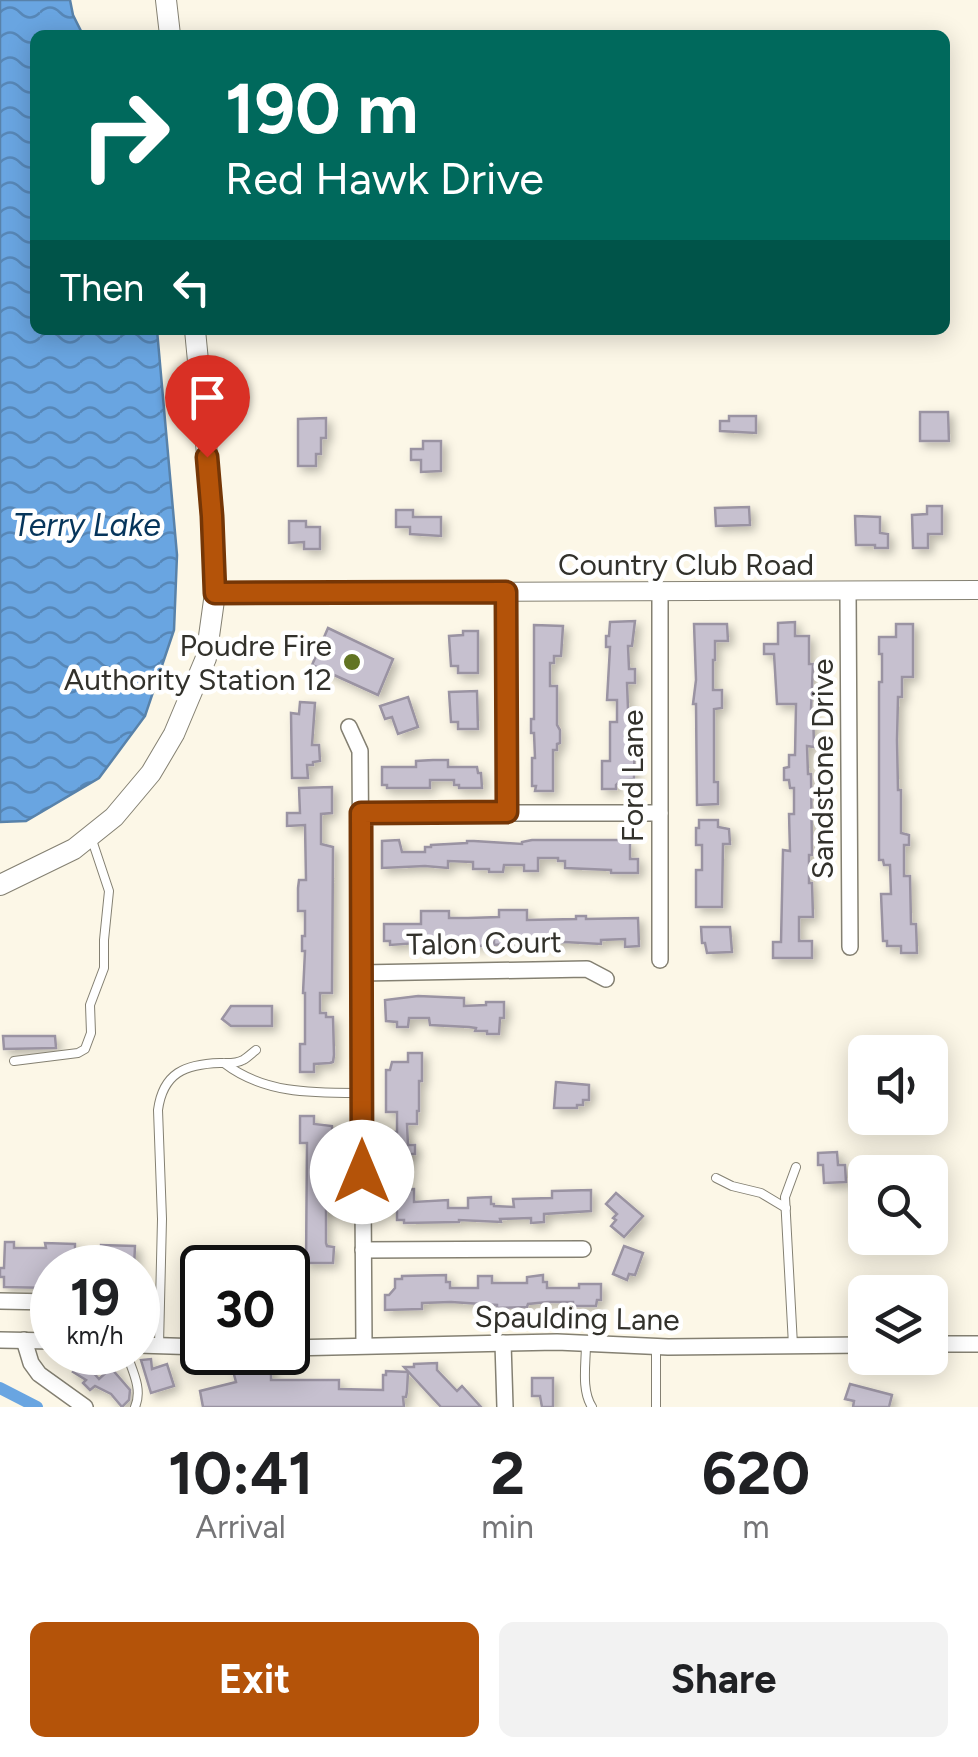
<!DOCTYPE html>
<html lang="en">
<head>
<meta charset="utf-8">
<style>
	body { margin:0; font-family:Figtree,sans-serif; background:#f2f2f2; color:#202124; height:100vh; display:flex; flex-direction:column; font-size:38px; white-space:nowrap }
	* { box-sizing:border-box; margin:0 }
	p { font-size:32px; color:#757577 }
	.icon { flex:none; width:55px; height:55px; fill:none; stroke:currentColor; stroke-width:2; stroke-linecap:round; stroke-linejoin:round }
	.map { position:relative; height:1407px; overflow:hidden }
	.sheet { display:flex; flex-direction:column; background:#fff; flex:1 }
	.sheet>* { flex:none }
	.banner { position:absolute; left:30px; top:30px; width:920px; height:305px; border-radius:15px; box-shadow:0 5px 25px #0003; background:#00695c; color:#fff; overflow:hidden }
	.controls { position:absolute; left:848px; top:1035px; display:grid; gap:20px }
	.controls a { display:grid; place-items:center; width:100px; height:100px; border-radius:15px; background:#fff; box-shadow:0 5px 25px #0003; font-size:50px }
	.speed { position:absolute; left:30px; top:1245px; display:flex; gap:20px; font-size:50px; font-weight:700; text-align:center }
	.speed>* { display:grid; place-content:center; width:130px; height:130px; border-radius:50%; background:#fff; box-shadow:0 5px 25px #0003; line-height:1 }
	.speed small { font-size:25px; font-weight:400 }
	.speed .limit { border:5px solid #111; border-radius:15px; background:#fff; color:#111 }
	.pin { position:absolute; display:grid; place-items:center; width:85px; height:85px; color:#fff; margin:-102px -42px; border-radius:50% 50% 50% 0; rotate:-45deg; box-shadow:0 0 10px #0007 }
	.pin .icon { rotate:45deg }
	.me { position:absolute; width:110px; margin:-55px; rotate:0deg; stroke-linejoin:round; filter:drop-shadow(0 0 8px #0008) }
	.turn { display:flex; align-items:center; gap:35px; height:210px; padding:0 30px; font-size:45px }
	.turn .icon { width:130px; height:130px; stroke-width:2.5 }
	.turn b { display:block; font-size:70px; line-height:85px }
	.then { display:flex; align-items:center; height:95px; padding:0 30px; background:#0003; gap:20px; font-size:38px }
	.eta { display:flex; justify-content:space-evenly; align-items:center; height:170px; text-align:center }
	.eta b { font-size:60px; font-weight:700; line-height:70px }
	.primary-button { display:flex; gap:20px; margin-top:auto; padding:20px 30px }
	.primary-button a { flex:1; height:115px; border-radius:15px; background:#b45309; color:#fff; font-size:40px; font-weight:700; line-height:115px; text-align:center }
	.primary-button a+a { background:#f2f2f2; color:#202124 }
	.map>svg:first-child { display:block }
	.water { fill:url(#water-waves); stroke:#5882aa; stroke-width:2.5 }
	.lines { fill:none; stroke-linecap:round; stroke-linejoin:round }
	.canal { stroke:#69a5e1; stroke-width:12 }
	.building { fill:#c6c0cf; stroke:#9a93a2; stroke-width:2.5; filter:url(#shadow) }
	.service-casing { stroke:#848072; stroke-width:10 }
	.minor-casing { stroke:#848072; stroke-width:18 }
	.tertiary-casing { stroke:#848072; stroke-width:20 }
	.secondary-casing { stroke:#848072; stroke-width:22 }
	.service { stroke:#fff; stroke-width:8 }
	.minor { stroke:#fff; stroke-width:15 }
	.tertiary { stroke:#fff; stroke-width:18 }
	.secondary { stroke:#fff; stroke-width:20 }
	.route-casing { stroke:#753606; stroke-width:25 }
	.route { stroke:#b45309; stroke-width:18 }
	.poi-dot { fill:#627422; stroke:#fff; stroke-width:4 }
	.labels { text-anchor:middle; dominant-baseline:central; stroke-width:9; stroke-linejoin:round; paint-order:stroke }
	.street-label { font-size:30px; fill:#32312b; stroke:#fff }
	.poi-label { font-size:30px; fill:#32312b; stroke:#fff; text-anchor:end }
	.water-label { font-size:32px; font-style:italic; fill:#06355b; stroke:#fff }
</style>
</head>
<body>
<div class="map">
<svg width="978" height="1407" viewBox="0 0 978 1407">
	<defs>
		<pattern id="water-waves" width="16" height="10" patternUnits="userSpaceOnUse" patternTransform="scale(2.5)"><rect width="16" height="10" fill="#69a5e1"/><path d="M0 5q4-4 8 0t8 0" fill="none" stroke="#5787b7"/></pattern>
		<filter id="shadow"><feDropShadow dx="4.5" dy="4.5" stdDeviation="5" flood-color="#0004"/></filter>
	</defs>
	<rect width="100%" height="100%" fill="#fcf7e7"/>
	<!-- water -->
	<path class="water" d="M0 0H70L73 15 83 35H35V330H157L177 555 174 630 145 716 99 778 26 821 0 822Z"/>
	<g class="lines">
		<!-- canal -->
		<path class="canal" d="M0 1388 37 1407"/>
	</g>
	<!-- building -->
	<g class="building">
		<path d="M920 412H948L949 441H920Z"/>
		<path d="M729 416H756V433L720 431V421H729Z"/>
		<path d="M326 418V438H321V454H316V466H298V419Z"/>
		<path d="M423 441H441V471L421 472V460H411V449H423Z"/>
		<path d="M927 506H942V534H928V548H913L912 515 927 514Z"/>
		<path d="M749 507 750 525 716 526 715 508Z"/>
		<path d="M396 510H413V517H441V536L410 534V527H396Z"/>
		<path d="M855 516 880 517V533L888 534V548H875V545H856Z"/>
		<path d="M289 521H306V527H320V549H304V542L289 543Z"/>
		<path d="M635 621 632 646H628L629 669H635V683H627L628 709H634L635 715 634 779 621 780 616 785V789H602V761H610V722H617V700H607L610 647H606V636H609L610 622Z"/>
		<path d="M795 622V636H809V664H813L811 709H813L814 747 807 746 808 774H811L812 855H809V883H812L813 917H799V941H812V958H773V942H781L783 850 790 851 789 814H794V788H790L789 780H784V768L789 767V755H795L796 704H777L774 654H764V644H778V623Z"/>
		<path d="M694 624H727L728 641H715V660H713V690H722V708L714 709V782H718V804L697 805 696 704H693L696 680Z"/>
		<path d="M896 624H913V677H902V697H898L897 740 898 790H901V833L909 835V845H904V876H910L911 924H916L917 953H901V946H887V941H883L881 894H891L890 865H884L883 860H879V682H882V654H879V637H896Z"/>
		<path d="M534 625 563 626 561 656H554V663H550V686H557V725L560 730V743L557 744V750H553V791H535L536 786H532V758H535L534 733H531V719H534Z"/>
		<path d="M328 628 393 659 378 695 312 665Z"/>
		<path d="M463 631H478V673H458V666H451L449 636 463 635Z"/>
		<path d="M477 691 478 729H458V722H451L449 692Z"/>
		<path d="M408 697 418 727 398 734 392 717 385 719 380 706Z"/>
		<path d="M300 702 315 703 312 745H319L320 761 313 762V765H307L308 778H292L291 713 299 714Z"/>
		<path d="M433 760H448V767H477L478 773H481L482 788H459V785H454V780H430V788H387V785H382V767H416V761Z"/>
		<path d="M332 787V813L321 814V844L333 847 332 993H320V1013H326V1017H333L334 1055 333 1062 330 1063 314 1064V1072H300V1044H305V993H303L305 951H302V936H305V911H298V888L299 880H306L305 825 287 826V813H300L299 788Z"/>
		<path d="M699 820H718V827L729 829 730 844H723L722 907H696V870H702V845H696V828H699Z"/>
		<path d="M399 840 402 852H425V847H431V845L467 843V841H474L522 844V842L532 840H622L630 843V859H638V873H611V870L565 868V861H558V858H538V871H524V865H504L503 872H489V869H473V862L448 861V868L425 866 382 868V841Z"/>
		<path d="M499 910H527V920L576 919V916H586V919L638 918 639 946 625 947V939L601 940V944L564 942 549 945 538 943V941L494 945V935L481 946H476L473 939H451V945H438L431 942 390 945V941H384V924H421V911H449V918H468L499 917Z"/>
		<path d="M701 927H730L732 952 707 953 705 943H702Z"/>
		<path d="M418 996 464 998V1006L486 1005V1002H504V1018H500L499 1034H487V1031H475L476 1028 469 1027 430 1025 429 1018H409L408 1027H397V1022L386 1021 385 1000Z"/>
		<path d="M231 1006H272V1026H231L222 1019Z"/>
		<path d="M3 1036H55L56 1048 4 1049Z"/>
		<path d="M408 1053H422V1081H419V1111H417V1124H407L408 1145H415V1154H408V1160H390V1153L386 1154V1132H397V1112H386V1070H390L392 1062H408Z"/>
		<path d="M556 1082 589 1085V1100H583V1105H577V1108H554Z"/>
		<path d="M300 1116H314V1124L332 1126 333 1146H327V1168H334V1209H326V1243L327 1246 334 1247 333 1263H306L307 1143H300Z"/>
		<path d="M837 1152 838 1165H845L846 1182 824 1183 823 1165H818V1153Z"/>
		<path d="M414 1189V1202L448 1200V1208H468V1198L491 1197V1204H494V1206L514 1207 513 1199 552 1198V1191L591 1190V1211L544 1214V1222L531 1223V1218L500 1219 501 1222 459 1220V1222L404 1223V1220H397V1211L390 1204H386V1190Z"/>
		<path d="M616 1193 643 1216 624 1237 611 1226 616 1220 613 1218 617 1214 606 1204Z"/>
		<path d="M5 1242H14V1248H46L45 1243 75 1244V1250H101V1245L135 1246 134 1268H52V1288L4 1287V1277H0V1268H4Z"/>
		<path d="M624 1246 643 1253 635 1275 629 1274 627 1280 613 1274Z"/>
		<path d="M446 1275V1282H450V1288H478V1276H492V1283H527V1277L543 1275V1282H547V1288H579V1284H601V1300H597L596 1306H573V1302H548L528 1304 527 1307 497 1308V1305L451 1302 422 1303V1309L385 1310V1295H389L395 1288V1279H402V1276Z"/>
		<path d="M151 1359 152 1369 167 1364 174 1386 151 1393 141 1360Z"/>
		<path d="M80 1362 91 1370 99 1379 111 1368 130 1390 129 1400 122 1407 111 1394 95 1386 90 1390 83 1383 86 1380 73 1372Z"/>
		<path d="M245 1363 271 1364V1380H339V1389L383 1390V1375H386V1371L408 1372 407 1391 406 1397H403L404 1407H203L200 1391 236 1382 232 1367Z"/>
		<path d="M437 1363V1370L457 1391 462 1386 481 1407H441L404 1367H414V1364Z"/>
		<path d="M532 1378H553V1407H542L540 1396H532Z"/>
		<path d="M850 1384 892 1395 889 1407H853L854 1401 845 1399Z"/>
	</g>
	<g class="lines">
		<!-- service casing -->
		<g class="service-casing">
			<g id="service">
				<path d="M14 1061 78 1053 85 1049 91 1033 90 1005 104 968V940L109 891 92 840"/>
				<path d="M224 1063C264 1094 313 1093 362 1093"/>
				<path d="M716 1178 732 1186 761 1193 786 1208"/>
				<path d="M586 1343C586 1364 581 1390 592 1407"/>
				<path d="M159 1345 162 1219 158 1110C163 1073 185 1064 220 1063 228 1063 236 1064 243 1060 247 1058 252 1053 256 1050"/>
				<path d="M793 1345 785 1197 796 1167"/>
				<path d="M126 1352C132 1370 143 1389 135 1407"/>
				<path d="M656 1407V1347"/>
			</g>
		</g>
		<!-- minor casing -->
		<g class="minor-casing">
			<g id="minor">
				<path d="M660 591V960"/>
				<path d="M848 591 850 947"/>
				<path d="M506 592 507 812"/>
				<path d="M349 727 360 751 364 1345"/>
				<path d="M361 813H660"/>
				<path d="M361 973 587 969 606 979"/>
				<path d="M363 1250 583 1249"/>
				<path d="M0 1301 52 1302"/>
				<path d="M0 1340 52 1341"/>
				<path d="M24 1340 31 1363 39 1374 85 1407"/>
				<path d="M503 1343 505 1407"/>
				<path d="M930 1344H978"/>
				<path d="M138 1345 202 1347"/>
				<path d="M288 1348 557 1342 668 1347 865 1345"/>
			</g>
		</g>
		<!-- tertiary casing -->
		<g class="tertiary-casing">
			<path id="tertiary" d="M215 593 978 590"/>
		</g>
		<!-- secondary casing -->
		<g class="secondary-casing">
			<g id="secondary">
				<path d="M166 0 170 35"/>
				<path d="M0 885 74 849 114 817 151 773 174 734 206 658 215 593 213 516 195 330"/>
			</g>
		</g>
		<!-- service -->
		<use href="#service" class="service"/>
		<!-- minor -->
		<use href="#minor" class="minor"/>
		<!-- tertiary -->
		<use href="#tertiary" class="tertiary"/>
		<!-- secondary -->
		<use href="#secondary" class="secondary"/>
	</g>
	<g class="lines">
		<!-- route casing -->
		<g class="route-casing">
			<path id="route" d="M207 457 212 516 215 593 506 592 507 812 361 813 362 1172"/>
		</g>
		<!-- route -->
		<use href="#route" class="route"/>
	</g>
	<!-- markers -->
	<circle class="poi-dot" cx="352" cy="662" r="10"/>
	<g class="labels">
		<!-- street labels -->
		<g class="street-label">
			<text x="686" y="564">Country Club Road</text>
			<text transform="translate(822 769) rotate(-90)">Sandstone Drive</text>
			<text transform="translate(632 776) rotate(-90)">Ford Lane</text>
			<text transform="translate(484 943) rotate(-1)">Talon Court</text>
			<text transform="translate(577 1318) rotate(1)">Spaulding Lane</text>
		</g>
		<!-- poi labels -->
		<g class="poi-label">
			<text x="332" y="645">Poudre Fire<tspan x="332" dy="34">Authority Station 12</tspan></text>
		</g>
		<!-- water labels -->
		<g class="water-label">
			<text x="87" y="525">Terry Lake</text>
		</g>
	</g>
</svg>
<div class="controls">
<a><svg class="icon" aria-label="sound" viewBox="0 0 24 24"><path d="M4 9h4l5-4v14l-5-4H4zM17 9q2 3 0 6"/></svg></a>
<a><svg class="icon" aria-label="search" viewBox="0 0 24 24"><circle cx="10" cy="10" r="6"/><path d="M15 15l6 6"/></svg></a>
<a><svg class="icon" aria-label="layers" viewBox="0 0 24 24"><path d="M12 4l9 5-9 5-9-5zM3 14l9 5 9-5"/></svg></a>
</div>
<div class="speed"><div>19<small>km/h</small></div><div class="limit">30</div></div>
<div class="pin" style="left:207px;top:457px;background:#d93025"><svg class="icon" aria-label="arrive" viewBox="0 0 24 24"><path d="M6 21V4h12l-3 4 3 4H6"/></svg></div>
<svg class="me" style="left:362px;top:1172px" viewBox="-20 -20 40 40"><circle r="19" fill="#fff"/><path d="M0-13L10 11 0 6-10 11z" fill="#b45309"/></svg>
<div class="banner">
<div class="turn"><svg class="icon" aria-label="right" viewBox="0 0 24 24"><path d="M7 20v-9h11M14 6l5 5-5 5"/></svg><div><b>190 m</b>Red Hawk Drive</div></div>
<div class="then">Then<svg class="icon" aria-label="left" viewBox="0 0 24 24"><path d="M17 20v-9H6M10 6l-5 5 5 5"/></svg></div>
</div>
</div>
<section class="sheet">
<div class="eta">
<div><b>10:41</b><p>Arrival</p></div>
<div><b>2</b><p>min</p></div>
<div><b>620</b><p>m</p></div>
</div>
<div class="primary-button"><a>Exit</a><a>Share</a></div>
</section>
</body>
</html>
